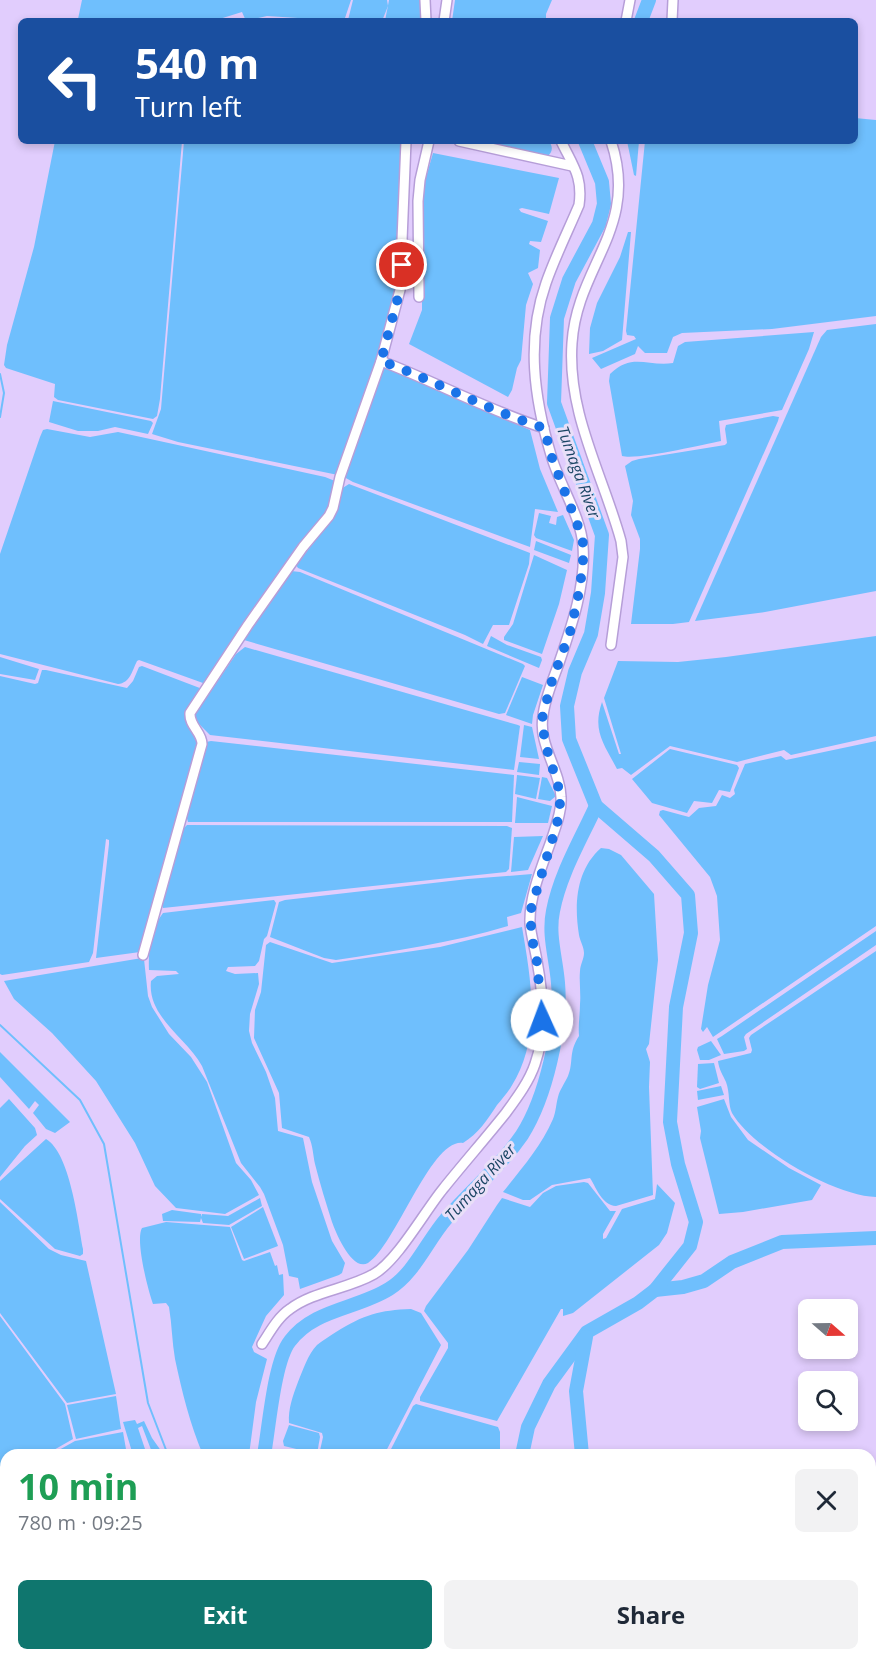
<!DOCTYPE html>
<html lang="en">
<head>
<meta charset="utf-8">
<style>
	body { margin:0; font-family:"Open Sans",sans-serif; background:#f2f2f3; color:#1f2937; height:100vh; display:flex; flex-direction:column; font-size:22px; white-space:nowrap }
	* { box-sizing:border-box; margin:0 }
	p { font-size:20px; color:#747a83 }
	.icon { flex:none; width:33px; height:33px; fill:none; stroke:currentColor; stroke-width:2; stroke-linecap:round; stroke-linejoin:round }
	.map { position:relative; flex:1; overflow:hidden }
	.side { position:absolute; left:0px; top:1449px; width:876px; height:212px; display:flex; flex-direction:column; background:#fff; border-radius:18px 18px 0 0; box-shadow:0 3px 9px #0003 }
	.side>* { flex:none }
	.banner { position:absolute; left:18px; top:18px; width:840px; height:126px; border-radius:9px; box-shadow:0 3px 9px #0003; background:#1a4fa0; color:#fff; overflow:hidden }
	.needle { width:39px; rotate:110deg }
	.controls { position:absolute; left:798px; top:1299px; display:grid; gap:12px }
	.controls a { display:grid; place-items:center; width:60px; height:60px; border-radius:9px; background:#fff; box-shadow:0 3px 9px #0003; font-size:30px }
	.pin { position:absolute; display:grid; place-items:center; width:51px; height:51px; color:#fff; margin:-26px; border:3px solid #fff; border-radius:50%; box-shadow:0 2px 6px #0007 }
	.me { position:absolute; width:66px; margin:-33px; rotate:358deg; stroke-linejoin:round; filter:drop-shadow(0 0 4px #0008) }
	.turn { display:flex; align-items:center; gap:21px; height:126px; padding:0 18px; font-size:27px }
	.turn .icon { width:78px; height:78px; stroke-width:2.5 }
	.turn b { display:block; font-size:42px; line-height:51px }
	.round { display:grid; place-items:center; flex:none; width:63px; height:63px; border-radius:9px; background:#f2f2f3 }
	.overview { display:flex; align-items:center; justify-content:space-between; height:102px; padding:0 18px }
	h1 { font-size:36px; font-weight:700; line-height:45px; color:#1e9e55 }
	.action { display:flex; gap:12px; margin-top:auto; padding:12px 18px }
	.action a { flex:1; height:69px; border-radius:9px; background:#0f766e; color:#fff; font-size:24px; font-weight:700; line-height:69px; text-align:center }
	.action a+a { background:#f2f2f3; color:#1f2937 }
	.map>svg:first-child { display:block }
	.water { fill:#6fbffd }
	.lines { fill:none; stroke-linecap:round; stroke-linejoin:round }
	.stream { stroke:#6fbffd; stroke-width:2 }
	.river { stroke:#6fbffd; stroke-width:14 }
	.street-casing { stroke:#b69ed8; stroke-width:12 }
	.street { stroke:#fff; stroke-width:9 }
	.route { stroke:#1a73e8; stroke-width:10; stroke-dasharray:0 18 }
	.labels { text-anchor:middle; dominant-baseline:central; stroke-width:6; stroke-linejoin:round; paint-order:stroke }
	.water-label { font-size:16px; font-style:italic; fill:#1a4564; stroke:#e9dff8 }
</style>
</head>
<body>
<div class="map">
<svg width="876" height="1660" viewBox="0 0 876 1660">
	<rect width="100%" height="100%" fill="#e1cdfd"/>
	<!-- water -->
	<g class="water">
		<path d="M82 0H351L344 21 267 16 246 21 242 12 213 21H82L78 19Z"/>
		<path d="M353 0H387L388 6 382 21 348 20Z"/>
		<path d="M389 0H424V21H385Z"/>
		<path d="M455 0H552L546 14V21H452Z"/>
		<path d="M855 118 876 120V316L772 329 682 333 673 337 667 353H645L638 346 635 354 601 369 592 358 636 339 634 336 627 335 626 331 645 141H855Z"/>
		<path d="M55 141H182L160 399 157 416 153 419 58 400 54 397 55 384 6 368 4 365 7 345 34 247Z"/>
		<path d="M184 141H407L399 295 338 475 178 442 152 434 161 409Z"/>
		<path d="M461 141H549C553 147 553 152 547 157Z"/>
		<path d="M639 141 636 176 634 175 627 141Z"/>
		<path d="M433 153 559 178 549 214 522 208 519 209 521 212 548 221 541 242 530 241 529 244 540 250 538 268 528 273 533 284 526 305 521 360 517 368 512 390 508 397 409 344 422 310V191Z"/>
		<path d="M628 232H631L622 340 603 351 589 354 590 328 597 303 620 257Z"/>
		<path d="M876 324V591L765 612 695 621 821 337 827 330Z"/>
		<path d="M814 332 809 349 782 410 719 421 721 441C701 445 638 460 622 456L609 381 610 374C632 352 648 367 673 363L678 346 685 342Z"/>
		<path d="M386 367 530 430 540 469 558 512 535 509 530 547 353 482 344 477 383 369Z"/>
		<path d="M53 401 151 421 153 423 148 434 115 427 98 431H78L49 422Z"/>
		<path d="M773 416 779 417 778 421 689 622 673 624H631L640 549V539L631 515 633 501 625 466 632 461 639 459 725 445 727 443 725 429 726 425Z"/>
		<path d="M47 429 90 437 118 432 325 477 335 481 333 505 207 683H203L139 660 137 661C132 671 130 683 118 684L0 654V554L40 437 43 430Z"/>
		<path d="M349 484 530 553 529 564 509 625H493L483 644 465 635 298 568 296 565 335 516 341 489Z"/>
		<path d="M539 513 551 516 549 523 556 525 557 517 563 515 574 540 572 551 536 538 534 535Z"/>
		<path d="M536 541 571 555 569 563 534 550Z"/>
		<path d="M534 555 567 570 559 604 542 654 504 640V637L513 624Z"/>
		<path d="M291 571 300 572 523 664 525 666 505 713 499 714 244 640Z"/>
		<path d="M491 636 507 645 541 657 542 660 539 668 487 646Z"/>
		<path d="M876 636V736L791 755 784 750 737 762 670 746 631 775 622 768 617 769C604 744 592 731 602 702L619 754H621L604 698 618 661 678 662 726 657Z"/>
		<path d="M245 647 518 725 520 726 514 770 210 735 196 721 194 716 236 654Z"/>
		<path d="M0 657 39 669 35 680 0 674Z"/>
		<path d="M142 666 205 690 188 713 199 737 140 952 96 958 109 844V840L106 839 93 953 89 962 2 975 0 974V676L35 684 38 683 42 670H46L127 688 133 681 139 667Z"/>
		<path d="M522 677 543 685 533 715 532 724 506 715Z"/>
		<path d="M524 725 532 727 539 759 520 757Z"/>
		<path d="M211 741 514 775 512 822H188L186 815 206 742Z"/>
		<path d="M876 741V926L713 1037 707 1027 703 1032 701 1029 708 985 720 940 717 896 710 877 659 815 660 811 663 810 689 817 699 808 716 806 722 795 730 798 735 794 734 790 745 764 781 756 786 760Z"/>
		<path d="M670 749 737 765 739 768 730 792 719 790 712 803 694 801 687 813 652 803 632 779Z"/>
		<path d="M519 762 540 764 539 775 517 772Z"/>
		<path d="M517 775 540 778 536 799 515 794Z"/>
		<path d="M542 777 547 778 556 796 550 801 538 799Z"/>
		<path d="M517 797 552 806 548 823H515Z"/>
		<path d="M187 825 507 826 512 828 509 869 506 872 163 908 161 903 182 830Z"/>
		<path d="M543 836 528 870 511 872 514 837Z"/>
		<path d="M601 848 609 849 621 855 654 894 658 960 649 1044 646 1049 650 1062 649 1087 653 1195 616 1206C602 1205 597 1189 590 1178L552 1185 530 1200H523L503 1192C521 1169 541 1147 553 1119 556 1112 556 1104 558 1097 560 1089 565 1083 568 1076 574 1061 568 1053 579 1036 578 1025 580 1015 580 1004 581 993 579 982 580 971 580 965 584 959 584 953 584 947 580 941 579 935 574 904 576 870 601 848Z"/>
		<path d="M532 874 521 913 507 917 508 926C452 943 394 951 336 960L324 958 270 937 279 902 285 900 468 879Z"/>
		<path d="M265 901 274 900 276 903 267 936 264 939 259 961 255 966 228 967 226 971 235 974 258 973 259 984 250 1014 249 1031 252 1043 266 1072 275 1098 278 1131 303 1138 312 1182 332 1241 345 1263 342 1273 339 1275 300 1289 298 1278 289 1276 283 1245 264 1194 260 1187 241 1163 202 1066C187 1038 147 1017 151 981L157 976 179 974 176 971 149 970C148 951 151 928 163 913Z"/>
		<path d="M522 927C531 980 542 1038 511 1087 507 1093 502 1099 497 1105 488 1119 478 1134 463 1143 431 1138 396 1245 368 1263 352 1272 336 1233 332 1222 326 1203 320 1184 315 1164 313 1155 313 1146 309 1137L282 1128 279 1093 254 1038 255 1010 261 992 266 945 270 942 332 963 440 947Z"/>
		<path d="M876 931V945L746 1034 744 1037 747 1049 744 1051 724 1054 717 1039 722 1036Z"/>
		<path d="M876 951V1197C835 1196 753 1149 732 1113 728 1105 730 1092 726 1082 723 1075 719 1070 718 1061L751 1053 752 1050 749 1038 751 1035Z"/>
		<path d="M142 958 144 959 148 996 152 1007 169 1034 191 1057 207 1082 236 1163 251 1180 259 1195 225 1214 176 1208 155 1186 135 1143 96 1081 52 1033 14 999 4 981Z"/>
		<path d="M711 1041 721 1055 709 1060H700L697 1050 698 1047Z"/>
		<path d="M0 1052 70 1122 55 1133 46 1129 33 1113 39 1105 35 1101 29 1109 0 1077Z"/>
		<path d="M714 1063 719 1083 700 1089 697 1087 698 1064Z"/>
		<path d="M721 1086 724 1095 698 1100 697 1091Z"/>
		<path d="M9 1099 35 1128 37 1135 25 1146 0 1177V1108Z"/>
		<path d="M724 1099 731 1117 748 1140 789 1168 821 1185 812 1200 743 1212 719 1214 700 1138 701 1131 697 1107Z"/>
		<path d="M46 1139C70 1153 78 1222 83 1249V1254L80 1256 55 1249 0 1199V1181Z"/>
		<path d="M584 1182 588 1183 610 1211H616L603 1234V1239L606 1238 622 1209 655 1199 657 1184 675 1203 667 1233 659 1245 573 1313 563 1316V1309H561L497 1421 420 1401V1397L448 1348V1343L424 1311 426 1306 468 1250 497 1205 502 1198 530 1207 543 1193 556 1186Z"/>
		<path d="M260 1198 262 1206 229 1225 203 1223 201 1218 200 1222 163 1221 162 1214 172 1210 201 1214V1217L202 1214 228 1216Z"/>
		<path d="M0 1202 49 1249 61 1255 86 1261 116 1394 67 1403 0 1313Z"/>
		<path d="M263 1207 278 1246 244 1259 231 1227Z"/>
		<path d="M166 1222 230 1227 242 1260 244 1261 270 1252 275 1266 277 1265 279 1275 283 1274 284 1295 266 1316 252 1347 254 1352 267 1359 256 1402 249 1455H203C190 1424 182 1392 175 1359 172 1342 172 1325 169 1307L166 1303 153 1304C148 1290 135 1240 142 1228Z"/>
		<path d="M411 1309 421 1313 441 1345 384 1455H319L323 1437 322 1433 289 1423C288 1409 293 1395 298 1382 303 1370 308 1354 317 1345 323 1340 330 1336 336 1332 363 1315 380 1310 411 1309Z"/>
		<path d="M0 1316 65 1404 73 1439 45 1455H6V1478L0 1481Z"/>
		<path d="M116 1396 121 1429 76 1439 67 1405Z"/>
		<path d="M416 1404 498 1427 500 1432V1455H388L413 1406Z"/>
		<path d="M135 1420 137 1424 144 1421 152 1438 164 1455H153L142 1426 138 1428 147 1455H133L123 1422Z"/>
		<path d="M289 1425 319 1433 320 1437 317 1454 284 1446 283 1441Z"/>
		<path d="M123 1432 127 1455H50L75 1441Z"/>
		<path d="M6 1481V1578L0 1577V1484Z"/>
		<path d="M0 1580 6 1581V1654H162V1660H0Z"/>
		<path d="M250 1654H376V1660H249Z"/>
		<path d="M538 1654 540 1660H379V1655Z"/>
	</g>
	<g class="lines">
		<!-- stream -->
		<g class="stream">
			<path d="M0 374 4 393 0 417"/>
			<path d="M0 1025 80 1100 104 1144 148 1403 168 1455"/>
			<path d="M195 1654V1660"/>
		</g>
		<!-- river -->
		<g class="river">
			<path d="M641 21 649 0"/>
			<path d="M655 1290 683 1287 704 1281 732 1262 782 1242 876 1238"/>
			<path d="M264 1455C269 1428 274 1361 290 1341 314 1309 357 1309 389 1289 414 1274 427 1241 446 1219 471 1190 500 1167 522 1135 546 1097 562 1027 558 983 556 958 548 935 553 911 560 874 581 839 596 806"/>
			<path d="M522 1455 528 1427 549 1384 587 1332 638 1303 655 1290 690 1246 696 1222 678 1164 670 1122 676 1007 691 933 688 895 654 856 596 806 569 739 567 706 575 672 591 634 598 593 602 535 554 403 557 318 569 280 599 224 604 204 602 182 585 141"/>
			<path d="M582 1455 576 1391 586 1337"/>
			<path d="M565 1654 566 1660"/>
			<path d="M744 1654 746 1660"/>
			<path d="M216 1660 219 1654"/>
		</g>
		<!-- street casing -->
		<g class="street-casing">
			<g id="street">
				<path d="M425 0 426 21"/>
				<path d="M444 21 447 0"/>
				<path d="M626 21 630 0"/>
				<path d="M672 21 673 0"/>
				<path d="M459 141 572 166"/>
				<path d="M611 141C640 228 577 265 572 343 567 413 603 475 621 541L623 557 611 645"/>
				<path d="M419 297 418 201 420 180 429 141"/>
				<path d="M381 361C436 382 487 410 544 428"/>
				<path d="M143 955 202 744C202 732 189 726 190 713L248 625 303 547 329 516 333 508 340 477 381 361 400 290 406 141"/>
				<path d="M262 1344C270 1332 278 1317 290 1309 314 1291 348 1289 374 1274 397 1261 425 1211 443 1189 463 1164 485 1139 505 1114 516 1099 529 1082 535 1064 546 1033 543 993 537 961 535 948 531 936 530 923 529 897 542 866 551 841 555 828 562 812 561 797 560 769 538 745 543 716 545 697 554 678 560 660 572 625 586 584 583 546 581 516 559 484 551 455 534 398 526 340 546 283 555 257 568 231 579 205 583 177 573 166 561 141"/>
			</g>
		</g>
		<!-- street -->
		<use href="#street" class="street"/>
	</g>
	<g class="lines">
		<!-- route -->
		<path class="route" d="M402 265 400 290 381 361C436 381 487 410 544 428L552 458 582 537 584 551 580 587 571 629 551 684 542 719 545 743 561 796 557 824 531 909V934L537 962 542 1020"/>
	</g>
	<g class="labels">
		<!-- water labels -->
		<g class="water-label">
			<text transform="translate(579 472) rotate(70)">Tumaga River</text>
			<text transform="translate(480 1182) rotate(-48)">Tumaga River</text>
		</g>
	</g>
</svg>
<div class="controls">
<a><svg class="needle" viewBox="-14 -14 28 28"><path d="M0-13l5 13h-10z" fill="#e53935"/><path d="M0 13l5-13h-10z" fill="#747a83"/></svg></a>
<a><svg class="icon" aria-label="search" viewBox="0 0 24 24"><circle cx="10" cy="10" r="6"/><path d="M15 15l6 6"/></svg></a>
</div>
<div class="pin" style="left:402px;top:265px;background:#d93025"><svg class="icon" aria-label="arrive" viewBox="0 0 24 24"><path d="M6 21V4h12l-3 4 3 4H6"/></svg></div>
<svg class="me" style="left:542px;top:1020px" viewBox="-20 -20 40 40"><circle r="19" fill="#fff"/><path d="M0-13L10 11 0 6-10 11z" fill="#1a73e8"/></svg>
<div class="banner">
<div class="turn"><svg class="icon" aria-label="left" viewBox="0 0 24 24"><path d="M17 20v-9H6M10 6l-5 5 5 5"/></svg><div><b>540 m</b>Turn left</div></div>
</div>
<section class="side">
<div class="overview"><div><h1>10 min</h1><p>780 m · 09:25</p></div><a class="round"><svg class="icon" aria-label="close" viewBox="0 0 24 24"><path d="M6 6l12 12M18 6L6 18"/></svg></a></div>
<div class="action"><a>Exit</a><a>Share</a></div>
</section>
</div>
</body>
</html>
